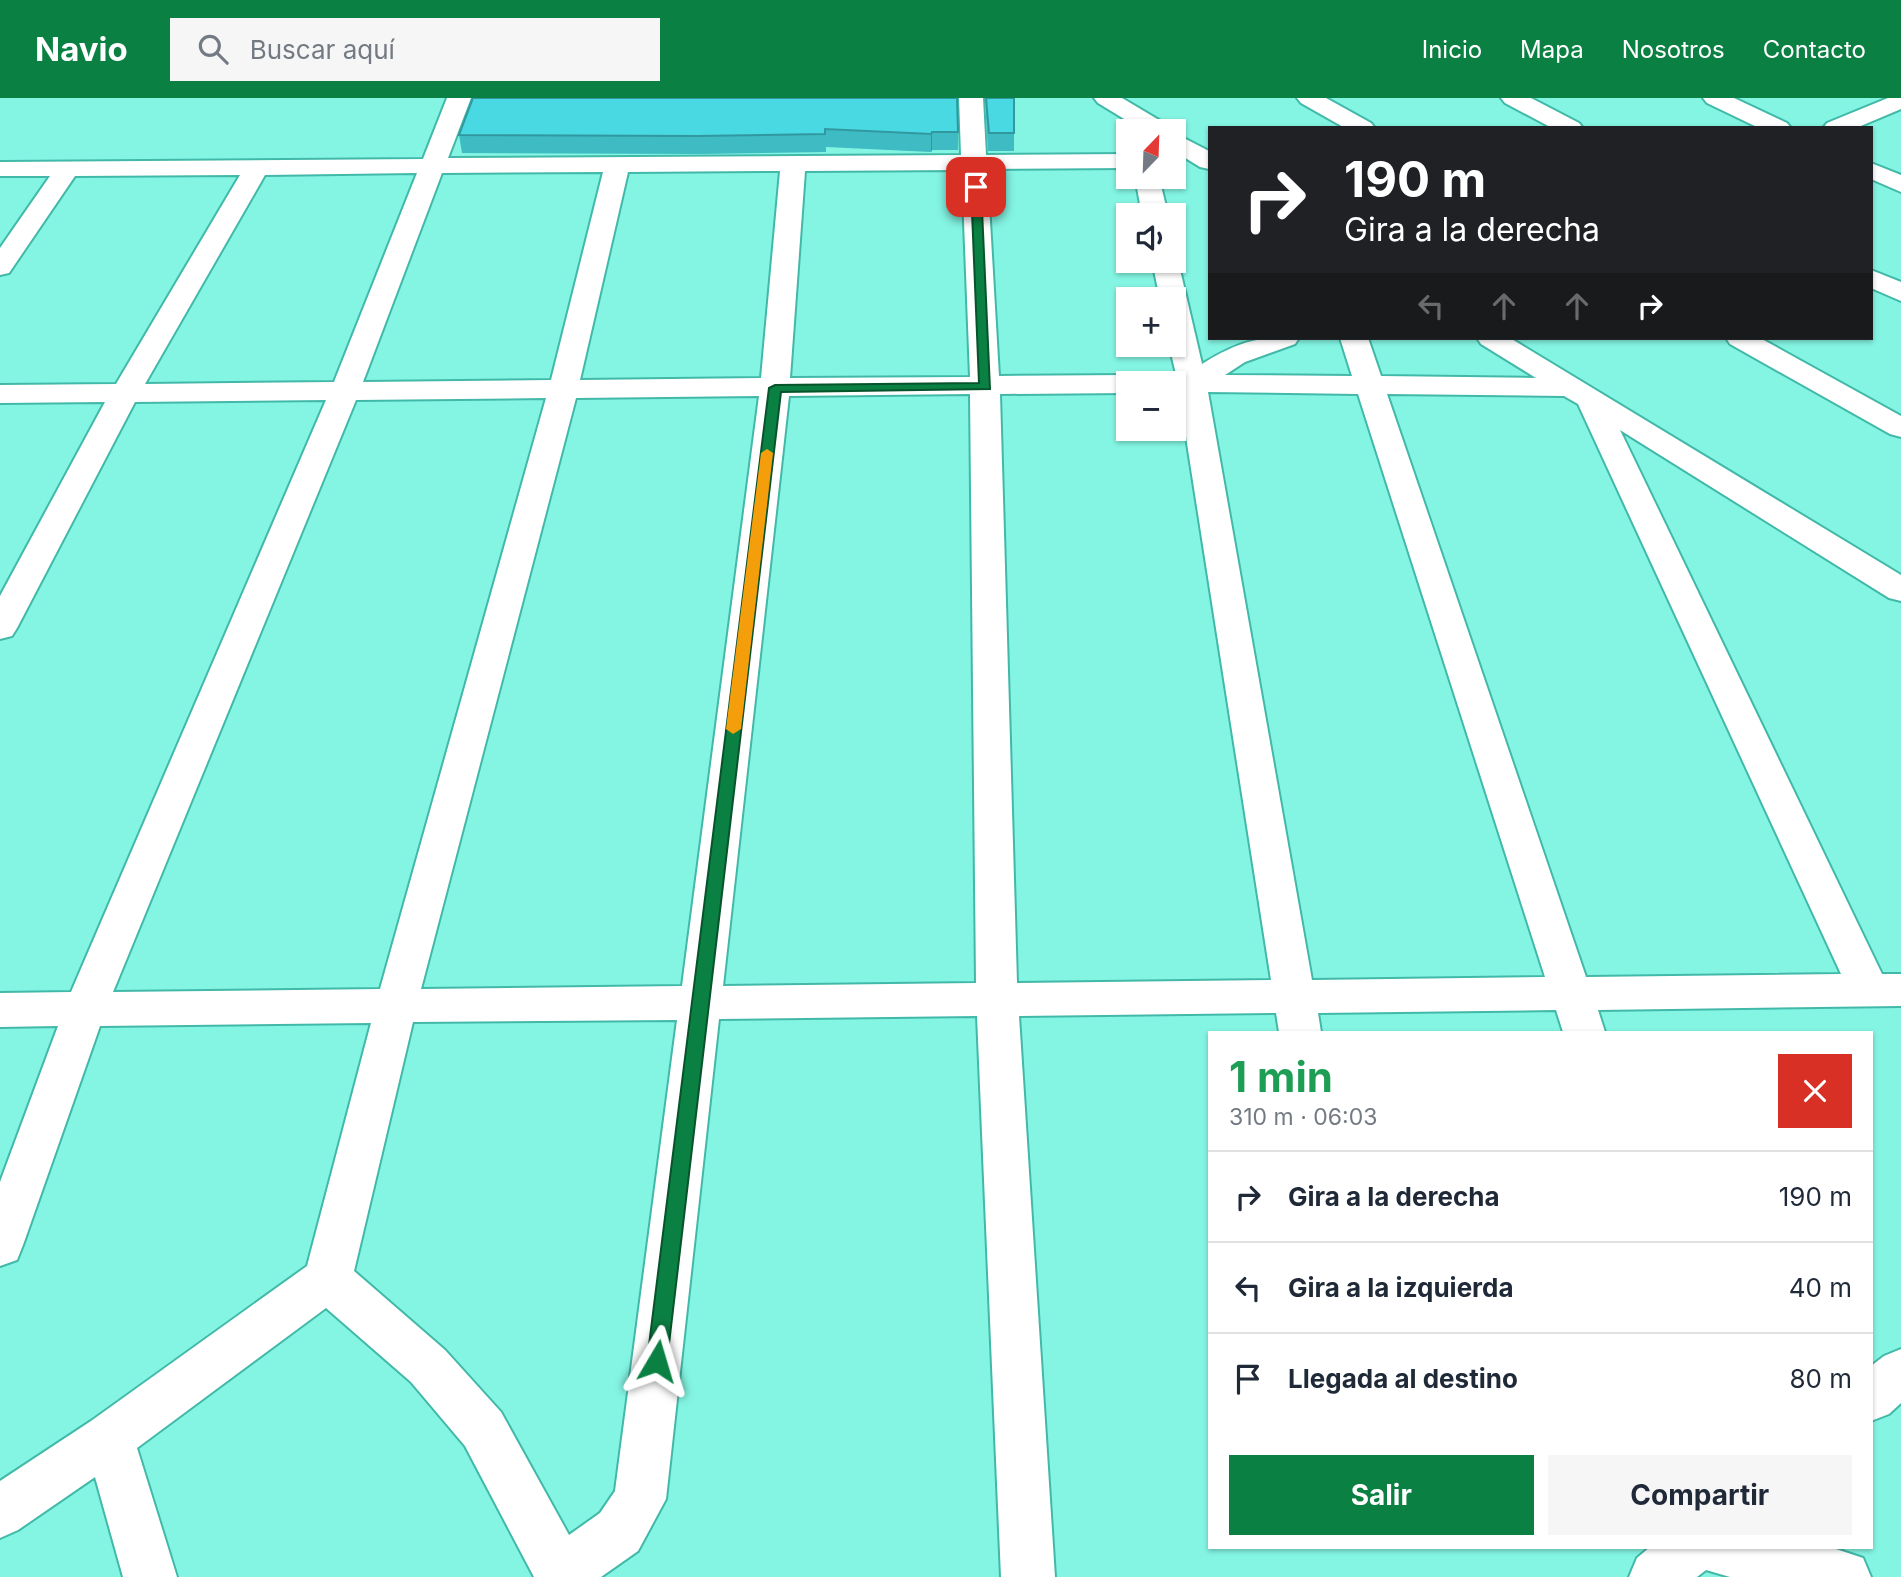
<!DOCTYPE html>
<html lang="es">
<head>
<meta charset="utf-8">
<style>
	body { margin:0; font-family:Inter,sans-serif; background:#f6f6f7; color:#1f2937; height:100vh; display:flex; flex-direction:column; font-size:26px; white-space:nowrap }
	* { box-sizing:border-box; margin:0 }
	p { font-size:23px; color:#747a83 }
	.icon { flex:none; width:38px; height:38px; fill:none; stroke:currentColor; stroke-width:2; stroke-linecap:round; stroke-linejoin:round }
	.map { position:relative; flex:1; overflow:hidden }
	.sheet { position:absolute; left:1208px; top:933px; width:665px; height:518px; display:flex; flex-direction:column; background:#fff; border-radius:0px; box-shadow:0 2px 5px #0004 }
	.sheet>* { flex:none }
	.hud { position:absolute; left:1208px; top:28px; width:665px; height:214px; border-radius:0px; box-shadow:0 2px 5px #0004; background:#202124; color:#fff; overflow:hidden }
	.needle { width:46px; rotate:23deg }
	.fabs { position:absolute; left:1116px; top:21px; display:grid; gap:14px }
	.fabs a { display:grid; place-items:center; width:70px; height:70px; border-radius:0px; background:#fff; box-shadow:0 2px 5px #0004; font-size:35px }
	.pin { position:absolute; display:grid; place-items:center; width:60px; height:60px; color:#fff; margin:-30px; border-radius:14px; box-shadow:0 4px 10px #0006 }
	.me { position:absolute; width:77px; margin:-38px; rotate:7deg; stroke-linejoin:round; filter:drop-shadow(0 0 5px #0008) }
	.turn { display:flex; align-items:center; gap:24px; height:147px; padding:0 21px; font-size:32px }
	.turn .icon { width:91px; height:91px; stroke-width:2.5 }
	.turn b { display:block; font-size:49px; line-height:60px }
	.lanes { display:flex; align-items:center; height:66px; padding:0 21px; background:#0003; justify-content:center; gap:35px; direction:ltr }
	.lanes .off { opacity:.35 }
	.round { display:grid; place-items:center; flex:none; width:74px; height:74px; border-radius:0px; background:#f6f6f7 }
	.summary { display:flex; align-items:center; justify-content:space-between; height:119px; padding:0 21px }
	h1 { font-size:42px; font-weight:700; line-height:52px; color:#1e9e55 }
	.primary-button { display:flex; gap:14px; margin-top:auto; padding:14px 21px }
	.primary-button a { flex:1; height:80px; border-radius:0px; background:#0b8043; color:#fff; font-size:28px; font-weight:700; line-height:80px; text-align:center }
	.primary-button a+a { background:#f6f6f7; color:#1f2937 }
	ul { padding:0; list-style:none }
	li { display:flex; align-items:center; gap:21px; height:91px; padding:0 21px; border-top:2px solid #e0e1e3 }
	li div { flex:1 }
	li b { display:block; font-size:26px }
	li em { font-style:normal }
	header { display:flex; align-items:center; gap:42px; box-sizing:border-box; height:98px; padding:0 35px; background:#0b8043; color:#fff }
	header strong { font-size:33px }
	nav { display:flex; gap:38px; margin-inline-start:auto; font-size:24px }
	.search { width:490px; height:63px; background:#f6f6f7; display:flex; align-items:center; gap:18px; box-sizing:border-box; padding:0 24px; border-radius:0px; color:#747a83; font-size:26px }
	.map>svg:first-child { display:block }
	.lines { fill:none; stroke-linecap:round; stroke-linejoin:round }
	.minor-casing { stroke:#42b9a8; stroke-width:4 }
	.minor { fill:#fff; fill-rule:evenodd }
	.wall { fill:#3ebbc3 }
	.shaded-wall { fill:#32989f }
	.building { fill:#48d9e3; stroke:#32989f; stroke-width:2 }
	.route { fill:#0b8043; stroke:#07532c; stroke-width:2 }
	.slow { fill:#f59e0b }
</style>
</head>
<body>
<header>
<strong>Navio</strong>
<div class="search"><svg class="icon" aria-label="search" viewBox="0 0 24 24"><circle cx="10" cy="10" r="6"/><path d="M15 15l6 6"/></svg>Buscar aquí</div>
<nav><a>Inicio</a><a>Mapa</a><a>Nosotros</a><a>Contacto</a></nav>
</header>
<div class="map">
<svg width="1901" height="1479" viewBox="0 0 1901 1479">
	<rect width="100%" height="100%" fill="#84f5e3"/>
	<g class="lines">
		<!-- minor casing -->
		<g class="minor-casing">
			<g id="minor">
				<path d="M447 0H471L448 60 961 57 959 0H983L986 57 1129 56V70L987 71 999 278 1129 277 1139 280 1143 285H1129V295L1000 296 1017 885 1271 882 1179 294H1174V285H1157L1162 279 1176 276 1169 247H1174V201H1160L1152 163H1174V157L1178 163 1202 266C1238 244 1258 238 1299 240L1295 246 1245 264 1225 277 1352 278 1340 240H1368L1381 278 1536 280 1481 246 1477 240H1510L1901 477V503L1889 500 1620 332 1882 876H1901V908L1598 912 1605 934H1563L1556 912 1318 915 1321 934H1279L1276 915 1019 918 1055 1479H1001L977 918 719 921 666 1401 638 1453 601 1479H534L465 1348 411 1284 326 1210 137 1350 177 1479H123L95 1379 18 1432 0 1440V1383L91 1323 307 1168 371 925 100 928 23 1147 17 1162 0 1168V1084L58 928 0 929V895L71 894 326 302 135 304 17 530 12 538 0 541V498L105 304 0 305V287L116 286 240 77 75 78 9 175 0 177V150L50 78H0V64L423 61ZM962 72 970 279 790 280 805 73ZM780 73 761 280 580 282 628 74ZM603 74 551 282 363 284 442 75ZM417 75 334 284 145 286 265 77ZM1208 294 1358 296 1545 879 1312 882ZM970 296 976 885 723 888 789 298ZM1387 296 1564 298 1578 306 1841 876 1586 879ZM759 298 682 888 421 891 576 300ZM546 300 380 891 113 894 356 302ZM677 922 615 1393 600 1415 569 1437 501 1314 445 1252 354 1173 413 924Z"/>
				<path d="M1094 0H1122L1169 28 1172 33H1144L1098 5Z"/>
				<path d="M1297 0H1326L1371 25 1375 30H1345L1301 5Z"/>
				<path d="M1501 0H1531L1579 25 1583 30H1552L1505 5Z"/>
				<path d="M1703 0H1734L1787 25 1791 30H1759L1707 5Z"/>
				<path d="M1888 0H1901V11L1856 30H1823L1827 25Z"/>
				<path d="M1174 35 1209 53V71L1200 69 1174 53Z"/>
				<path d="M1871 65 1901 77V94L1871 81Z"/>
				<path d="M1135 79H1159L1168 117H1142Z"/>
				<path d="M1871 172 1901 184V203L1871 190Z"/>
				<path d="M1726 240H1760L1901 318V339L1890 336 1730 246Z"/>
				<path d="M1901 1251V1305L1889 1316 1871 1323V1268L1884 1258Z"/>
				<path d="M1650 1449H1830L1863 1460 1871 1479H1730L1706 1472 1697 1479H1629L1637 1460Z"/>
			</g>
		</g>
		<!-- minor -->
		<use href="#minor" class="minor"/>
	</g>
	<!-- wall -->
	<g class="wall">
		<path d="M473 0 958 34V52H932L931 54 826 49V54L700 56 462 55 459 37Z"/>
		<path d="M985 0H1014V53H988Z"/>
	</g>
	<!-- shaded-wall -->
	<path class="shaded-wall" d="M932 34V52L931 54V36Z"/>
	<!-- building -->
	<g class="building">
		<path d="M473 0H957L958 34H932L931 36 825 31V36L698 38 459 37Z"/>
		<path d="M986 0H1014V35H989Z"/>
	</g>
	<!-- route -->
	<path class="route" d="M976 86 981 89 990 291 781 294 667 1263 664 1270 657 1272 650 1270 647 1263 769 290 775 287 979 285 971 89Z"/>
	<!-- slow -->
	<path class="slow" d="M767 351 773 355 741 631 733 636 726 631 761 355Z"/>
</svg>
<div class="fabs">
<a><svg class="needle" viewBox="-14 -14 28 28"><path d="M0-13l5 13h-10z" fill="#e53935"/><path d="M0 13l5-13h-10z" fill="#747a83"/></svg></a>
<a><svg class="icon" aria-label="sound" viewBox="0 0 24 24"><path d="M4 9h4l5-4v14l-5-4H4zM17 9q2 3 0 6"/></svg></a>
<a>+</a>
<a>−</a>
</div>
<div class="pin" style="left:976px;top:89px;background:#d93025"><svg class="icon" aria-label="arrive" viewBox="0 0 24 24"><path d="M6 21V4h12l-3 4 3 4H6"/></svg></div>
<svg class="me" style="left:657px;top:1263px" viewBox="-20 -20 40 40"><path d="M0-17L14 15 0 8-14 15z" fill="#0b8043" stroke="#fff" stroke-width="4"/></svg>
<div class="hud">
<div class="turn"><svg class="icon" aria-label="right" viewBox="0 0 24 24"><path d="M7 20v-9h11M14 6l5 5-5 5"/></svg><div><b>190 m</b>Gira a la derecha</div></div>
<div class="lanes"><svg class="icon off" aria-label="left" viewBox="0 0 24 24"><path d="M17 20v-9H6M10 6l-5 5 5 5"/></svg><svg class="icon off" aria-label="ahead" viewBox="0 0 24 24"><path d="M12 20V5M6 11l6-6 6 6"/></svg><svg class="icon off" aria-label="ahead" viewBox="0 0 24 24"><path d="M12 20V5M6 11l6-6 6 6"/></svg><svg class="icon" aria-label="right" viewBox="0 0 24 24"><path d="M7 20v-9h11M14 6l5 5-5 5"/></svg></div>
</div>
<section class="sheet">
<div class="summary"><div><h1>1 min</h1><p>310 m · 06:03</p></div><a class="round" style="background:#d93025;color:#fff"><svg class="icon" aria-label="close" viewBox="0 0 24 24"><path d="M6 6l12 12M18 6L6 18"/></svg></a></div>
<ul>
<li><svg class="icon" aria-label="right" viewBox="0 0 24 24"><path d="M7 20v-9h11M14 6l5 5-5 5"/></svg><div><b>Gira a la derecha</b></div><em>190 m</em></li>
<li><svg class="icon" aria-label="left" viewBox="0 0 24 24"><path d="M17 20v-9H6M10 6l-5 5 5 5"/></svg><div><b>Gira a la izquierda</b></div><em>40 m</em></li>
<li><svg class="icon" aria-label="arrive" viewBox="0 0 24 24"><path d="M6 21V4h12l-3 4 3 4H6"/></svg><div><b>Llegada al destino</b></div><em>80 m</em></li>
</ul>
<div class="primary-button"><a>Salir</a><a>Compartir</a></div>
</section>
</div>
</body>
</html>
